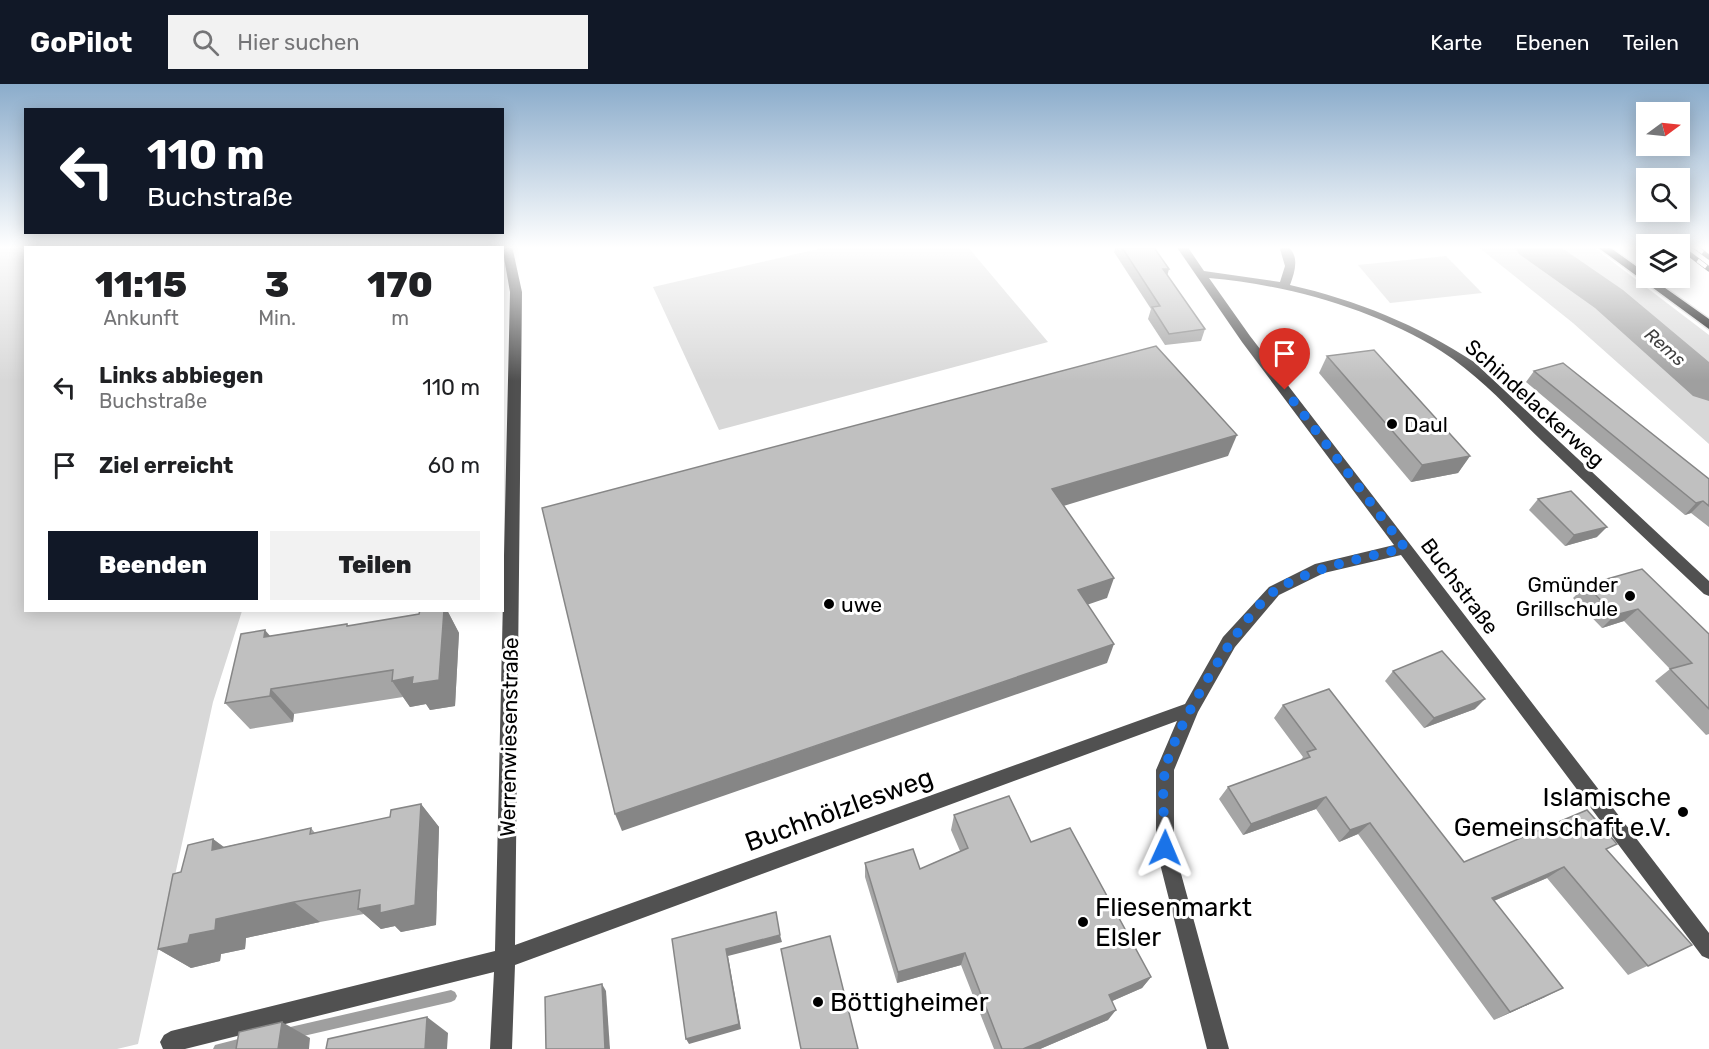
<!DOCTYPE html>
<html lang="de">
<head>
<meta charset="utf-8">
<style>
	body { margin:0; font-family:Rubik,sans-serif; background:#f2f2f2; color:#202124; height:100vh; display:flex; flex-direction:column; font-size:22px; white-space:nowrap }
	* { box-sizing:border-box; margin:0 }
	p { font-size:20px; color:#757577 }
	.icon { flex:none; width:33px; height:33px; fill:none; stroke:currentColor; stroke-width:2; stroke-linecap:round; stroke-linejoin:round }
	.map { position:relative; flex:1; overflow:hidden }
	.panel { position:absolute; left:24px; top:162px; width:480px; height:366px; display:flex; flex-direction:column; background:#fff; border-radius:0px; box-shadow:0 3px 15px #0003 }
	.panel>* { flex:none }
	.guide { position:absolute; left:24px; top:24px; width:480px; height:126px; border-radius:0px; box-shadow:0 3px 15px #0003; background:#111827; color:#fff; overflow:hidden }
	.needle { width:39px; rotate:75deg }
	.buttons { position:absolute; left:1636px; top:18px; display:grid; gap:12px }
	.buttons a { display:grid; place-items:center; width:54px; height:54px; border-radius:0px; background:#fff; box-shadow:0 3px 15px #0003; font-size:30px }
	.pin { position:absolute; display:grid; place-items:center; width:51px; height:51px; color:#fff; margin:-62px -26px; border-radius:50% 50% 50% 0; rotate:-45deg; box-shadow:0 0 6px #0007 }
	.pin .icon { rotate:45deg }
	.me { position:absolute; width:66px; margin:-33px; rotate:1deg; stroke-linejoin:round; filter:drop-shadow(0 0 4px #0008) }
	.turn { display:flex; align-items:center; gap:21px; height:126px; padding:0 24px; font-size:27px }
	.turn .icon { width:78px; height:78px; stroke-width:2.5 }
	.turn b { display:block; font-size:42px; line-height:51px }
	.eta { display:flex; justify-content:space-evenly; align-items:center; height:102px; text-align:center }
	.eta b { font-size:36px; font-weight:800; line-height:42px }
	.cta { display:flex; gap:12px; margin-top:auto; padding:12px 24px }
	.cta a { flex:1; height:69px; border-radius:0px; background:#111827; color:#fff; font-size:24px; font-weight:800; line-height:69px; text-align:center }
	.cta a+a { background:#f2f2f2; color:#202124 }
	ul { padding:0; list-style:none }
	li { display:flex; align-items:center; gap:18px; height:78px; padding:0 24px }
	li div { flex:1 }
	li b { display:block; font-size:22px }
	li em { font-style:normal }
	header { display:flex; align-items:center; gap:36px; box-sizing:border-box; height:84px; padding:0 30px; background:#111827; color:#fff }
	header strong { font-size:28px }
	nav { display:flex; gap:33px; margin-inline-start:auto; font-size:21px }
	.search { width:420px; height:54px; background:#f2f2f2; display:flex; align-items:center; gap:15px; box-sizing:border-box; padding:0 21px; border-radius:0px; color:#757577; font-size:22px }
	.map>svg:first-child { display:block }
	.green { fill:#d8d8d8 }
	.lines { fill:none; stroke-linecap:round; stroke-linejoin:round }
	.stream { fill:#9f9f9f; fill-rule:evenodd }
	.river { fill:#9f9f9f; fill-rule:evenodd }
	.major-casing { stroke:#dbdbdb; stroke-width:3 }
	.minor { fill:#515151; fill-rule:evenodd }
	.major { fill:#000; fill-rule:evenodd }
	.rail-casing { stroke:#000; stroke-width:5 }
	.rail { stroke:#fff; stroke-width:4; stroke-dasharray:11; stroke-linecap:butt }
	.wall { fill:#a5a5a5 }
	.shaded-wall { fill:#868686 }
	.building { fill:#c0c0c0; stroke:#868686; stroke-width:1.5 }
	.route { stroke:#1a73e8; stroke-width:10; stroke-dasharray:0 18 }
	.poi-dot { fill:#000; stroke:#fff; stroke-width:2 }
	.labels { text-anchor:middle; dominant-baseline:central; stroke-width:6; stroke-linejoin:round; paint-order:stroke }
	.far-water-label { font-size:18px; font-style:italic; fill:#404040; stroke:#fff }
	.street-label { font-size:21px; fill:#000; stroke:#fff }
	.poi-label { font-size:21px; fill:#000; stroke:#fff; text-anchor:start }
	.near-poi-label { font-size:26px; fill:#000; stroke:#fff; text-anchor:start }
	.near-street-label { font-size:26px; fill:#000; stroke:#fff }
</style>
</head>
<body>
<header>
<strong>GoPilot</strong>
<div class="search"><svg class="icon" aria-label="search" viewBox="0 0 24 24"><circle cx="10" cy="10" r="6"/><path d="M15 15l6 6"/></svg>Hier suchen</div>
<nav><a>Karte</a><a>Ebenen</a><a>Teilen</a></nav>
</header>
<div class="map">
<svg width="1709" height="965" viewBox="0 0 1709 965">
	<rect width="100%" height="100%" fill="#fff"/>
	<!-- green -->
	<g class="green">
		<path d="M0 162 281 163 26 164V526L242 527 213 618 138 960 117 965H0Z"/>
		<path d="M831 162H967L1048 258 719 346 653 203Z"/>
		<path d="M1477 162H1592L1709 251V360L1573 239Z"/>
		<path d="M1446 172 1482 209 1390 219 1358 181Z"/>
	</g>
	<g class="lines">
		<!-- stream -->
		<g class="stream">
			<path d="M451 906 455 908 457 912 455 916 451 918 286 956 282 954 280 950 282 946 286 944Z"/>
			<path d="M246 953 250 955 252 959 250 963 247 965H213L215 961Z"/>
		</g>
		<!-- river -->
		<path class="river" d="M1514 162H1559L1623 206 1709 278V317L1693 312 1595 224 1519 170Z"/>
		<!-- major casing -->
		<g class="major-casing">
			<path id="major" d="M1596 162H1608L1647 190V194H1651L1709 235V245Z"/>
		</g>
		<!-- minor -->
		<path class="minor" d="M502 162H512L522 208 515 861 1185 620 1223 553 1269 503 1315 480 1394 461 1242 258 1176 162H1187L1204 187 1280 198 1285 182 1280 165 1287 162C1300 172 1295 187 1290 201 1356 216 1418 241 1474 278L1709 497V512L1704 510C1650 459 1596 409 1542 357 1510 326 1480 292 1441 267 1374 225 1288 201 1209 194L1250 252 1709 849V875L1702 872 1401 471 1324 489 1279 511 1235 563 1198 628 1174 686V764L1229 965H1207L1156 764V686L1177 637 515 881 512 965H490L494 888 185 965H163L160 958 164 951 171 947 495 867 510 208Z"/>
		<!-- major -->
		<use href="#major" class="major"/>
		<!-- rail casing -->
		<g class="rail-casing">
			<g id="rail">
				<path d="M1694 162 1709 173"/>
				<path d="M1680 163 1709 185"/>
			</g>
		</g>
		<!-- rail -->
		<use href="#rail" class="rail"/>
	</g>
	<!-- wall -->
	<g class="wall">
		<path d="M374 162H394L381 164H375Z"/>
		<path d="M1116 162H1153L1167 191 1205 245 1201 257 1165 261 1148 235 1151 225 1114 168Z"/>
		<path d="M1327 272 1470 372 1458 389 1411 398 1319 289Z"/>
		<path d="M1534 287 1709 395V443L1691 429 1685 431 1526 298Z"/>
		<path d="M1538 415 1597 453 1565 462 1529 426Z"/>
		<path d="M1586 501 1709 550V650L1706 651 1655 597 1670 585 1624 537 1602 544 1573 514Z"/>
		<path d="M420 526H447L459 549 455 622 430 626 426 620 410 623 403 613 294 630 293 638 250 645 225 619 270 552 347 540 348 542 419 530Z"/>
		<path d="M1393 587 1475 625 1424 644 1385 597Z"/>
		<path d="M1283 621 1464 778 1607 766 1692 861 1628 891 1547 794 1494 817 1545 913 1494 936 1358 750 1339 758 1316 725 1243 751 1219 715 1228 703 1300 677 1303 673 1274 634Z"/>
		<path d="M421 720 439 743 436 841 401 848 395 842 381 845 364 830 320 838 246 854 245 865 221 870 220 877 191 884 158 865 181 788 213 755 224 763 311 744 315 749 390 733Z"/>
		<path d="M954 731 1031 758 1151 893 1142 904 1112 917 1108 936 1040 965H994L961 881 897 899 865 793V779L920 785 960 767 951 746Z"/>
	</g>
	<!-- shaded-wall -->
	<g class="shaded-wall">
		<rect x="443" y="162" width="12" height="2"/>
		<path d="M1163 185H1169L1166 196Z"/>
		<path d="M1237 351 1228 372 1047 427 1052 405Z"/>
		<path d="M1470 372 1458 389 1411 398 1422 381Z"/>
		<path d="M1703 417 1691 429 1685 431 1696 419Z"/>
		<path d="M1607 443 1597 453 1565 462 1574 451Z"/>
		<path d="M1114 494 1107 514 1072 526 1078 506Z"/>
		<path d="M1638 525 1624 537 1602 544 1615 531Z"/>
		<path d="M444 526H447L459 549 455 622 430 626 426 620 410 623 392 597Z"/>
		<path d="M265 546 288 573 264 553Z"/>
		<path d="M1114 560 1107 579 622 747 615 730Z"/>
		<path d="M271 605 294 630 293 638 270 612Z"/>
		<path d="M1485 615 1475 625 1424 644 1434 634Z"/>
		<path d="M1326 713 1316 725 1243 751 1251 740Z"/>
		<path d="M421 720 439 743 436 841 401 848 395 842 381 845 358 825Z"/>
		<path d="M1370 739 1358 750 1339 758 1350 746Z"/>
		<path d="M213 755 242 777 212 766Z"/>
		<path d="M1564 783 1547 794 1477 824 1492 814Z"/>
		<path d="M294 818 320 838 246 854 245 865 221 870 220 877 191 884 158 865 190 851 216 835Z"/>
		<path d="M780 851 782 858 728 872 741 945 689 960 686 955 726 865Z"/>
		<path d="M965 869 961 881 897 899 898 888Z"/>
		<path d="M1151 893 1142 904 1101 922 1109 911Z"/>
		<path d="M602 900 606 907 610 965H605Z"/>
		<path d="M1563 904 1545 913 1494 936 1510 928Z"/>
		<path d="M1116 926 1108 936 1040 965H1023Z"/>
		<path d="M427 933 448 949 447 965H425Z"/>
		<path d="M282 938 310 954 309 965H278Z"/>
	</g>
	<!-- building -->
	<g class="building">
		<rect x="420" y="162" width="23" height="2"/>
		<path d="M1121 162H1153L1169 185H1163L1205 245 1169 250 1152 223 1160 222Z"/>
		<path d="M1156 262 1237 351 1052 405 1114 494 1078 506 1114 560 615 730 542 424Z"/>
		<path d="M1374 266 1470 372 1422 381 1327 272Z"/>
		<path d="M1563 279 1709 395V422L1703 417 1696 419 1534 287Z"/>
		<path d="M1571 407 1607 443 1574 451 1538 415Z"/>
		<path d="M1642 485 1709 550V625L1670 585 1692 579 1638 525 1615 531 1586 501Z"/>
		<path d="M420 526H444L439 596 412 600 413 593 392 597 393 586 271 605 270 612 225 619 241 550 265 546 264 553 347 540V542L419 530Z"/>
		<path d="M1442 567 1485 615 1434 634 1393 587Z"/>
		<path d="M1329 605 1464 778 1587 726 1617 760 1606 765 1692 861 1648 882 1564 783 1492 814 1563 904 1510 928 1370 739 1350 746 1326 713 1251 740 1228 703 1310 673 1307 668 1316 665 1283 621Z"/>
		<path d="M1009 712 1031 758 1070 744 1151 893 1109 911 1116 926 1023 965H1002L965 869 898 888 865 779 913 765 920 785 968 764 954 731Z"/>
		<path d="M421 720 415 821 380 829V821L358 825 360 806 294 818 216 835 215 846 190 851 188 859 158 865 173 790 181 788 188 761 213 755 212 766 311 744 310 750 390 733 391 726Z"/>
		<path d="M776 828 780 851 726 865 739 940 686 955 672 855Z"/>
		<path d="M830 852 858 965H801L781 865Z"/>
		<path d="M602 900 605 965H546L545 913Z"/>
		<path d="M427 933 425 965H326L328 955Z"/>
		<path d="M282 938 278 965H236L239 948Z"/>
	</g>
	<!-- sky -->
	<linearGradient id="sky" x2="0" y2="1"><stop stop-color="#8baccb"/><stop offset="0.55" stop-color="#fff"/><stop offset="1" stop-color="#fff" stop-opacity="0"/></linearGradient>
	<rect width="1709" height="297" fill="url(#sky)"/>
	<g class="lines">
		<!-- route -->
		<path class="route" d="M1165 764C1165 739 1161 711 1165 687 1171 649 1244 526 1276 506 1316 482 1360 475 1405 464L1285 306"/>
	</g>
	<!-- markers -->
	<g class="poi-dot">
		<circle cx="1392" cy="340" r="6"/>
		<circle cx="1630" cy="512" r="6"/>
		<circle cx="829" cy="520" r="6"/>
		<circle cx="1683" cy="728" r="6"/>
		<circle cx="1083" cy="838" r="6"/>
		<circle cx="818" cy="918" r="6"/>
	</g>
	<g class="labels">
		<!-- far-water labels -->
		<g class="far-water-label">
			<text transform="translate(1665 263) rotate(41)">Rems</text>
		</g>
		<!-- street labels -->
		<g class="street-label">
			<text transform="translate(1535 319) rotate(42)">Schindelackerweg</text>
			<text transform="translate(1460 502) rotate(53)">Buchstraße</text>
			<text transform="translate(509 653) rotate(-89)">Werrenwiesenstraße</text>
		</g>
		<!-- poi labels -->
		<g class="poi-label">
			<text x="1404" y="340">Daul</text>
			<text x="1618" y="500" text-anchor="end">Gmünder<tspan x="1618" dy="24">Grillschule</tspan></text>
			<text x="841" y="520">uwe</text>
		</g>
		<!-- near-poi labels -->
		<g class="near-poi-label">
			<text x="1671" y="713" text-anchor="end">Islamische<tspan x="1671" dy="30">Gemeinschaft e.V.</tspan></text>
			<text x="1095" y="823">Fliesenmarkt<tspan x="1095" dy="30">Elsler</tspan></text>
			<text x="830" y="918">Böttigheimer</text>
		</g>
		<!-- near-street labels -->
		<g class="near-street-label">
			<text transform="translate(839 726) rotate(-20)">Buchhölzlesweg</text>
		</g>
	</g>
</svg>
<div class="buttons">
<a><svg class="needle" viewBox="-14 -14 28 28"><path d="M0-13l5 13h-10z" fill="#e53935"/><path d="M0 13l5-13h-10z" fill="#757577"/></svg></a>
<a><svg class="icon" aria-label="search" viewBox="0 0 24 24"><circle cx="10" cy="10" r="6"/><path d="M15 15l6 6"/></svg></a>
<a><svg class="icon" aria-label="layers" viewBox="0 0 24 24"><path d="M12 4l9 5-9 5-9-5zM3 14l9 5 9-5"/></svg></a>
</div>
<div class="pin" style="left:1285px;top:306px;background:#d93025"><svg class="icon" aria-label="arrive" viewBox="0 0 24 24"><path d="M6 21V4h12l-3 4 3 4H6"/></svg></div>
<svg class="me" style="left:1165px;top:764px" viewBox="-20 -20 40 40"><path d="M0-17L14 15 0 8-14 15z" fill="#1a73e8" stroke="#fff" stroke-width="4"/></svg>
<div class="guide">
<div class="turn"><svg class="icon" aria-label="left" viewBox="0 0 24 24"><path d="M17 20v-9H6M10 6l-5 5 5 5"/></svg><div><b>110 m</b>Buchstraße</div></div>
</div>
<section class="panel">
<div class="eta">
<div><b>11:15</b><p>Ankunft</p></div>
<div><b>3</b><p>Min.</p></div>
<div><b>170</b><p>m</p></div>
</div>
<ul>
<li><svg class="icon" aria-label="left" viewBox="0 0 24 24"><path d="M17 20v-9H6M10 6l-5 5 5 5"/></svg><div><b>Links abbiegen</b><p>Buchstraße</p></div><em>110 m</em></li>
<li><svg class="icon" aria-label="arrive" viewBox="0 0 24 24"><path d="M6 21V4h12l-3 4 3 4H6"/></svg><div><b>Ziel erreicht</b></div><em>60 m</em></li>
</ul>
<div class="cta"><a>Beenden</a><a>Teilen</a></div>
</section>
</div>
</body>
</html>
